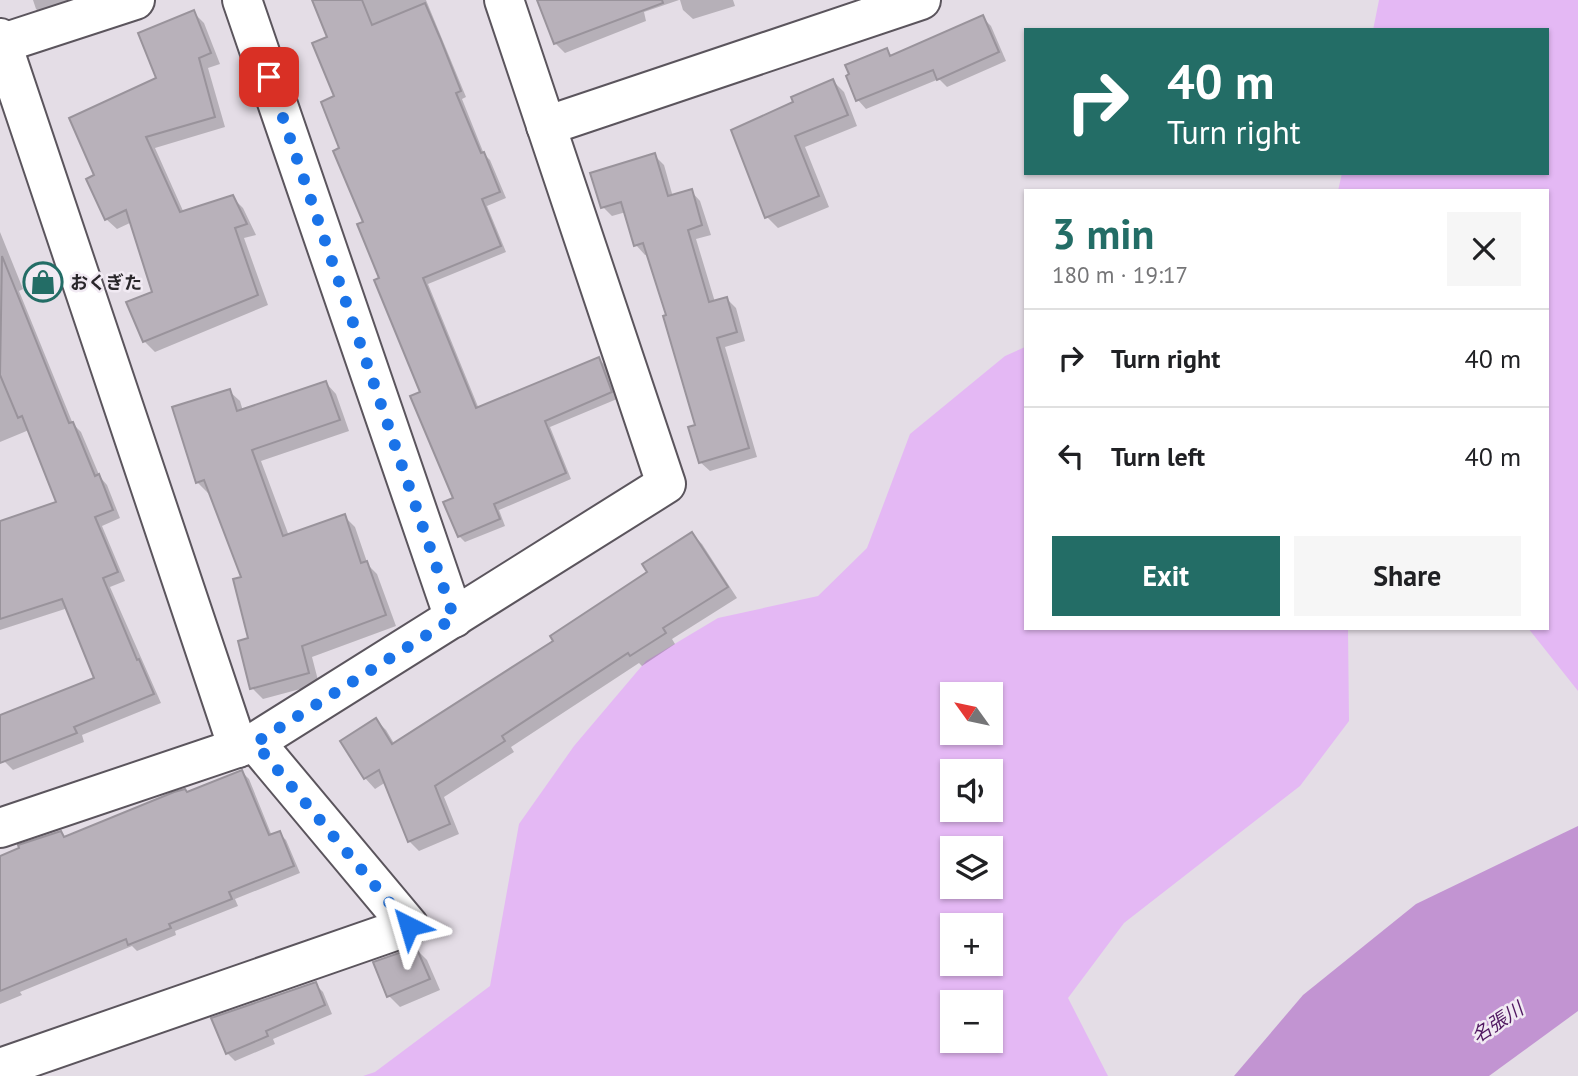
<!DOCTYPE html>
<html lang="en">
<head>
<meta charset="utf-8">
<style>
	body { margin:0; font-family:"PT Sans","Noto Sans JP",sans-serif; background:#f6f6f6; color:#202124; height:100vh; display:flex; flex-direction:column; font-size:26px; white-space:nowrap }
	* { box-sizing:border-box; margin:0 }
	p { font-size:23px; color:#757577 }
	.icon { flex:none; width:38px; height:38px; fill:none; stroke:currentColor; stroke-width:2; stroke-linecap:round; stroke-linejoin:round }
	.map { position:relative; flex:1; overflow:hidden }
	.panel { position:absolute; left:1024px; top:189px; width:525px; height:441px; display:flex; flex-direction:column; background:#fff; border-radius:0px; box-shadow:0 2px 5px #0004 }
	.panel>* { flex:none }
	.hud { position:absolute; left:1024px; top:28px; width:525px; height:147px; border-radius:0px; box-shadow:0 2px 5px #0004; background:#236d66; color:#fff; overflow:hidden }
	.needle { width:46px; rotate:303deg }
	.buttons { position:absolute; left:940px; top:682px; display:grid; gap:14px }
	.buttons a { display:grid; place-items:center; width:63px; height:63px; border-radius:0px; background:#fff; box-shadow:0 2px 5px #0004; font-size:35px }
	.pin { position:absolute; display:grid; place-items:center; width:60px; height:60px; color:#fff; margin:-30px; border-radius:14px; box-shadow:0 4px 10px #0006 }
	.me { position:absolute; width:77px; margin:-38px; rotate:320deg; stroke-linejoin:round; filter:drop-shadow(0 0 5px #0008) }
	.turn { display:flex; align-items:center; gap:24px; height:147px; padding:0 28px; font-size:32px }
	.turn .icon { width:91px; height:91px; stroke-width:2.5 }
	.turn b { display:block; font-size:49px; line-height:60px }
	.round { display:grid; place-items:center; flex:none; width:74px; height:74px; border-radius:0px; background:#f6f6f6 }
	.headline { display:flex; align-items:center; justify-content:space-between; height:119px; padding:0 28px }
	h1 { font-size:42px; font-weight:700; line-height:52px; color:#236d66 }
	.button { display:flex; gap:14px; margin-top:auto; padding:14px 28px }
	.button a { flex:1; height:80px; border-radius:0px; background:#236d66; color:#fff; font-size:28px; font-weight:700; line-height:80px; text-align:center }
	.button a+a { background:#f6f6f6; color:#202124 }
	ul { padding:0; list-style:none }
	li { display:flex; align-items:center; gap:21px; height:98px; padding:0 28px; border-top:2px solid #e0e0e0 }
	li div { flex:1 }
	li b { display:block; font-size:26px }
	li em { font-style:normal }
	.map>svg:first-child { display:block }
	.green { fill:#e4b8f4; fill-rule:evenodd }
	.water { fill:#c294d2 }
	.shadow { fill:#0003 }
	.building { fill:#b8b1ba; stroke:#99939b; stroke-width:2 }
	.lines { fill:none; stroke-linecap:round; stroke-linejoin:round }
	.minor-casing { stroke:#5b555d; stroke-width:42 }
	.minor { stroke:#fff; stroke-width:38 }
	.route { stroke:#1a73e8; stroke-width:12; stroke-dasharray:0 21.6 }
	.labels { text-anchor:middle; dominant-baseline:central; stroke-width:5; stroke-linejoin:round; paint-order:stroke }
	.poi-label { font-size:18px; font-weight:bold; fill:#29262a; stroke:#f1eaf3; text-anchor:start }
	.water-label { font-size:19px; font-style:italic; fill:#501861; stroke:#f1eaf3 }
</style>
</head>
<body>
<div class="map">
<svg width="1578" height="1076" viewBox="0 0 1578 1076">
	<rect width="100%" height="100%" fill="#e4dde6"/>
	<!-- green -->
	<g class="green">
		<path d="M1379 0H1578V691L1528 628H1547V191H1338L1342 173H1547V30H1373Z"/>
		<path d="M1025 347 1026 628H1348L1349 721 1300 786 1124 923 1068 998 1108 1076H363L375 1072 490 986 519 824 574 746 646 661 718 618 818 596 867 548 910 434 1005 356ZM952 695H990V733H952ZM952 772H990V810H952ZM952 849H990V887H952ZM952 926H990V964H952ZM952 1003H990V1041H952Z"/>
	</g>
	<!-- water -->
	<path class="water" d="M1578 826V1011L1489 1076H1234L1303 995 1416 904Z"/>
	<!-- shadow -->
	<g class="shadow">
		<path d="M33 0H84L44 17 36 9Z"/>
		<path d="M314 0H426L466 97 462 99 484 154 490 160 506 198 487 206 506 252 428 284 479 409 599 359 605 365 617 399 550 427 571 479 499 510 505 526 465 542 459 536 455 498 422 393 381 279 342 149 329 38Z"/>
		<path d="M551 0H679L644 12 646 21 565 53 555 43Z"/>
		<path d="M680 0H733L735 6 693 19 683 10Z"/>
		<path d="M193 12 204 23 220 64 208 68 225 127 155 148 184 213 232 197 243 208 256 235 244 238 268 305 155 352 144 341 154 293 132 222 117 229 106 219 97 176 158 79Z"/>
		<path d="M983 18 991 26 1006 61 947 87 939 79 866 109 858 100 887 50 893 57Z"/>
		<path d="M833 81 844 92 857 126 805 147 829 207 778 228 767 217 795 103Z"/>
		<path d="M654 155 664 165 673 197 691 191 700 201 711 235 696 239 715 302 727 299 736 308 745 341 725 347 757 457 710 471 700 462 697 426 668 317 649 254 645 255 636 245 626 212 612 216 603 207Z"/>
		<path d="M0 232 23 289 19 291 73 424 81 432 100 477 107 485 120 518 102 526 125 581 110 587 161 703 82 735 84 742 13 770 4 761 0 751V717L97 679 68 608 0 630V523L58 503 29 430 0 442Z"/>
		<path d="M326 383 336 394 349 431 261 461 289 536 344 516 355 527 368 565 377 574 396 626 312 657 319 684 263 699 252 688 250 639 243 578 211 492 208 493 197 482 229 391 240 401 243 411Z"/>
		<path d="M692 534 702 544 737 598 672 639 675 644 642 666 639 663 511 747 514 752 444 797 459 834 419 851 409 841 386 782 375 789 365 778 342 741 376 720 386 730 395 745 555 642 649 572Z"/>
		<path d="M242 772 249 779 272 836 279 833 286 840 300 873 235 899 238 906 175 931 176 935 137 951 132 946 20 992 22 995 0 1004V858L60 833 66 838Z"/>
		<path d="M416 949 427 960 440 990 400 1007 389 996Z"/>
		<path d="M315 984 323 992 332 1014 273 1039 275 1044 235 1061 227 1053Z"/>
	</g>
	<!-- building -->
	<g class="building">
		<path d="M312 0H362L372 25 425 3 440 38 461 91 456 93 481 153 484 152 500 192 482 199 501 246 423 278 476 408 599 357 612 392 545 421 566 473 494 504 500 519 458 537 443 502 453 498 410 396 420 392 374 280 379 278 357 224 363 222 333 151 339 148 321 102 334 96 312 43 327 37Z"/>
		<path d="M537 0H662L663 3 554 44Z"/>
		<path d="M194 10 211 53 199 58 215 117 146 137 180 212 233 195 247 224 235 228 258 295 143 342 126 302 152 292 126 210 105 220 86 179 94 175 69 118 156 78 138 33Z"/>
		<path d="M983 15 999 52 937 80 933 70 856 101 846 76 849 74 845 65 887 48 890 56Z"/>
		<path d="M833 79 848 115 795 136 819 196 765 218 731 130 793 102 791 97Z"/>
		<path d="M655 153 668 196 692 189 702 225 688 230 709 302 727 297 737 332 717 338 749 448 699 463 688 427 695 425 663 316 666 315 643 243 634 246 621 202 601 208 590 173Z"/>
		<path d="M2 256 69 423 73 422 95 476 99 474 113 510 95 517 118 572 103 578 137 660 139 659 154 694 74 727 77 733 0 763V715L94 678 62 599 0 619V521L56 502 22 416 18 418 0 375Z"/>
		<path d="M326 381 340 420 252 450 283 536 345 514 361 563 367 561 386 615 302 646 309 673 250 689 238 641 248 638 233 579 241 577 204 480 196 483 172 407 230 389 237 411Z"/>
		<path d="M692 532 728 587 663 628 666 633 630 656 628 653 502 736 505 741 435 786 450 824 408 842 379 770 364 779 340 741 376 718 392 744 553 641 550 636 647 572 642 564Z"/>
		<path d="M242 770 269 835 280 831 294 866 229 892 232 899 169 924 171 928 128 945 126 939 0 991V856L19 848 18 845 61 831 64 837 174 792 185 789 187 792Z"/>
		<path d="M416 947 430 979 387 997 373 962Z"/>
		<path d="M316 982 325 1005 266 1031 268 1036 226 1054 211 1018Z"/>
	</g>
	<g class="lines">
		<!-- minor casing -->
		<g class="minor-casing">
			<g id="minor">
				<path d="M242 0 454 618"/>
				<path d="M0 38 238 748"/>
				<path d="M0 44 135 0"/>
				<path d="M546 126 921 0"/>
				<path d="M0 828 255 742 666 484 504 0"/>
				<path d="M0 1068 409 926 255 742"/>
			</g>
		</g>
		<!-- minor -->
		<use href="#minor" class="minor"/>
	</g>
	<g class="lines">
		<!-- route -->
		<path class="route" d="M269 77 454 618 255 743 409 926"/>
	</g>
	<!-- icons -->
	<defs>
		<g id="shop-ring" transform="scale(2.0125)"><circle r="9.5" fill="#f1eaf3" stroke="#236d66" stroke-width="1.5"/><path d="M-5-2.5h2.3a2.7 3.5 0 0 1 5.4 0H5L5.5 6h-11ZM-1.5-2.5h3a1.5 2.3 0 0 0-3 0Z" fill="#236d66"/></g>
	</defs>
	<g fill-rule="evenodd">
		<use href="#shop-ring" x="43" y="282"/>
	</g>
	<g class="labels">
		<!-- poi labels -->
		<g class="poi-label">
			<text x="70" y="282">おくぎた</text>
		</g>
		<!-- water labels -->
		<g class="water-label">
			<text transform="translate(1497 1022) rotate(-33)">名張川</text>
		</g>
	</g>
</svg>
<div class="buttons">
<a><svg class="needle" viewBox="-14 -14 28 28"><path d="M0-13l5 13h-10z" fill="#e53935"/><path d="M0 13l5-13h-10z" fill="#757577"/></svg></a>
<a><svg class="icon" aria-label="sound" viewBox="0 0 24 24"><path d="M4 9h4l5-4v14l-5-4H4zM17 9q2 3 0 6"/></svg></a>
<a><svg class="icon" aria-label="layers" viewBox="0 0 24 24"><path d="M12 4l9 5-9 5-9-5zM3 14l9 5 9-5"/></svg></a>
<a>+</a>
<a>−</a>
</div>
<div class="pin" style="left:269px;top:77px;background:#d93025"><svg class="icon" aria-label="arrive" viewBox="0 0 24 24"><path d="M6 21V4h12l-3 4 3 4H6"/></svg></div>
<svg class="me" style="left:409px;top:926px" viewBox="-20 -20 40 40"><path d="M0-17L14 15 0 8-14 15z" fill="#1a73e8" stroke="#fff" stroke-width="4"/></svg>
<div class="hud">
<div class="turn"><svg class="icon" aria-label="right" viewBox="0 0 24 24"><path d="M7 20v-9h11M14 6l5 5-5 5"/></svg><div><b>40 m</b>Turn right</div></div>
</div>
<section class="panel">
<div class="headline"><div><h1>3 min</h1><p>180 m · 19:17</p></div><a class="round"><svg class="icon" aria-label="close" viewBox="0 0 24 24"><path d="M6 6l12 12M18 6L6 18"/></svg></a></div>
<ul>
<li><svg class="icon" aria-label="right" viewBox="0 0 24 24"><path d="M7 20v-9h11M14 6l5 5-5 5"/></svg><div><b>Turn right</b></div><em>40 m</em></li>
<li><svg class="icon" aria-label="left" viewBox="0 0 24 24"><path d="M17 20v-9H6M10 6l-5 5 5 5"/></svg><div><b>Turn left</b></div><em>40 m</em></li>
</ul>
<div class="button"><a>Exit</a><a>Share</a></div>
</section>
</div>
</body>
</html>
